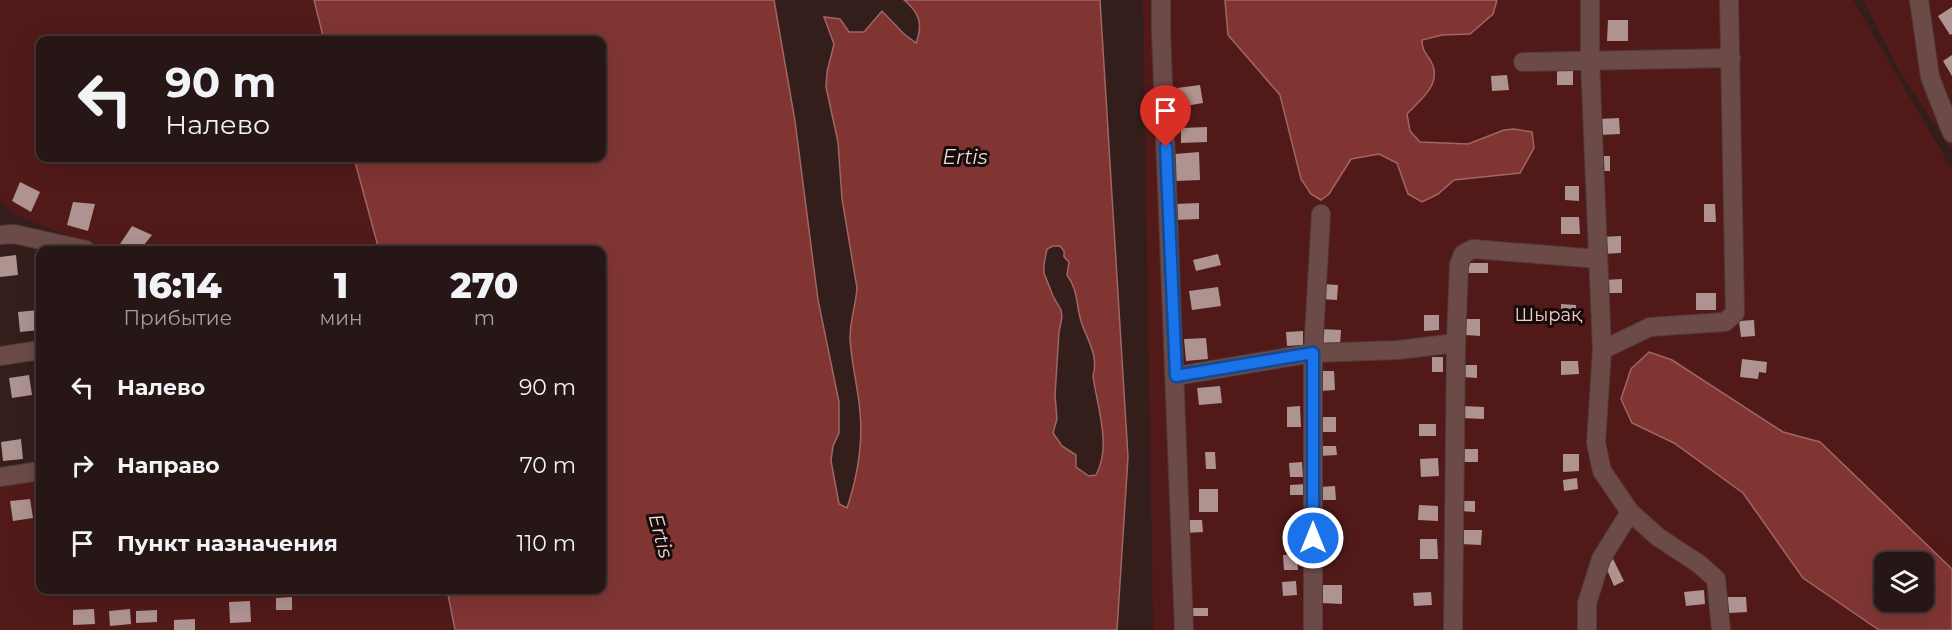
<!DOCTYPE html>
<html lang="ru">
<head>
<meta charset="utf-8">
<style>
	body { margin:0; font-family:Montserrat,sans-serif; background:#2e1f1e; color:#f1f3f6; height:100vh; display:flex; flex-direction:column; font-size:22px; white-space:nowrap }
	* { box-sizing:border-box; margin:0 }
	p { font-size:20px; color:#a49fa0 }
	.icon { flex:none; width:33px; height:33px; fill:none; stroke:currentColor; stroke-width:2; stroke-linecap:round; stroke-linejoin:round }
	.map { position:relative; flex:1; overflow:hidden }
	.panel { position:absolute; left:36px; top:246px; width:570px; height:348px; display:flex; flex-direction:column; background:#261615; border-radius:12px; box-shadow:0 6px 24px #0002,0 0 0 2px #423534 }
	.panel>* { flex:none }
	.guide { position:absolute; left:36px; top:36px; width:570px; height:126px; border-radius:12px; box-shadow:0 6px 24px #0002,0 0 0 2px #423534; background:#261615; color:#f1f3f6; overflow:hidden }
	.controls { position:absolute; left:1874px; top:552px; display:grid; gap:12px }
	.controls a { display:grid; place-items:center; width:60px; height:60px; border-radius:12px; background:#261615; box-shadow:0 6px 24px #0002,0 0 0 2px #423534; font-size:30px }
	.pin { position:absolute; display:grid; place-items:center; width:51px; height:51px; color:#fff; margin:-62px -26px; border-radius:50% 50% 50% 0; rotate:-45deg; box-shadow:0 0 6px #0007 }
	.pin .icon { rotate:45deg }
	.me { position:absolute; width:66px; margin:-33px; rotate:0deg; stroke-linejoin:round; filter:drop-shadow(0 0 4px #0008) }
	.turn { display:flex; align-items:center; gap:21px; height:126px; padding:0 30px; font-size:27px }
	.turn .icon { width:78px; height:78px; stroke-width:2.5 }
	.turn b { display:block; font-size:42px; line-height:51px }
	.eta { display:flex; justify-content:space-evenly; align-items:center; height:102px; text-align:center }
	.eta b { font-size:36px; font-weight:800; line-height:42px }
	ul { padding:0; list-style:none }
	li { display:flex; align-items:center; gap:18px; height:78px; padding:0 30px }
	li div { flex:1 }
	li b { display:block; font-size:22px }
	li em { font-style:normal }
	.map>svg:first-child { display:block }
	.green { fill:#511a19; fill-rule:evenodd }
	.water { fill:#803533; stroke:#9f6664; stroke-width:1.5; fill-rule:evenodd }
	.building { fill:#ae9390 }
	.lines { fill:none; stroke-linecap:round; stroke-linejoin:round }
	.minor-casing { stroke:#503c3a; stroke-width:20 }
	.minor { stroke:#6c4a48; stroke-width:18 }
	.route-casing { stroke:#114b97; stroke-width:15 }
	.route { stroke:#1a73e8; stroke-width:10 }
	.labels { text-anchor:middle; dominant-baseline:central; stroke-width:6; stroke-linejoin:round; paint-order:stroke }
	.park-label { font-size:18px; fill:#f8c9c5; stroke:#140b0a }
	.water-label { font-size:20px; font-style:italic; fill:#f0d8d6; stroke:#140b0a }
</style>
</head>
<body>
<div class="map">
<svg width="1952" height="630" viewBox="0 0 1952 630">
	<rect width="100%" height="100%" fill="#331e1c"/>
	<!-- green -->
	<g class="green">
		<path d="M0 0H313L323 40H40V158H354L378 250H104L14 214 0 199Z"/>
		<path d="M1143 0H1853L1952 169V630H1153ZM1884 562H1923V602H1884Z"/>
		<path d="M1863 0H1952V151L1900 72Z"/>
		<path d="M40 466V590H446L453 630H0V471Z"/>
	</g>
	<!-- water -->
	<g class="water">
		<path d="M314 0H774L795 121 818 300 839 402V433L833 446 831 461 839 504 847 508C857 478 863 443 860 412 858 387 851 362 850 338 850 320 856 305 857 288L842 199 838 142 826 87 827 72 834 44 824 17 840 19 849 32H864L882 11 904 34 916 43C923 25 920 13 904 0H1100L1128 457 1117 630H455L447 590H602V250H379L354 158H602V40H324ZM1053 246H1060L1064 251V257L1069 262 1067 275C1078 289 1076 305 1081 321 1087 340 1099 355 1093 376 1097 406 1112 447 1096 475L1089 476 1076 467V455L1062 446 1053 433 1057 419 1055 395 1059 332 1062 317 1061 310 1053 296 1044 273V264L1047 249Z"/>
		<path d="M1225 0H1497L1493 14 1470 34 1442 35 1422 40C1422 54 1429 54 1433 66 1440 86 1419 101 1407 114L1410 131 1420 142 1468 144 1504 130 1514 129 1532 132 1534 148 1520 173 1454 180 1438 194 1422 202 1408 194 1397 163 1379 154 1351 159 1329 194 1321 200 1311 194 1301 179 1280 95 1228 35Z"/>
		<path d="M1649 352 1672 360 1783 432 1820 442 1952 569V630H1879L1803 578 1743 493 1674 443 1632 423 1621 399 1631 369ZM1923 562V602H1884V562Z"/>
	</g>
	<!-- building -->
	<g class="building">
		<path d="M1952 7V34L1950 35 1938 16Z"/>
		<path d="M1608 20H1628V41H1607Z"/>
		<path d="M1952 55V76L1943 61Z"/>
		<path d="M1573 70V85H1557V71Z"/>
		<path d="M1507 75 1509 90 1492 91 1491 76Z"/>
		<path d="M1200 85 1203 103 1180 107 1177 88Z"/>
		<path d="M1619 118 1620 134 1599 135V119Z"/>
		<path d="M1207 127V142L1181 143V128Z"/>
		<path d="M1199 152 1200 180 1176 181 1175 154Z"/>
		<rect x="1598" y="156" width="12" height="15"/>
		<path d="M20 182 40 192 31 212 12 201Z"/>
		<path d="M1565 186H1579V201L1565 200Z"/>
		<path d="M73 202 95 204 88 231 67 225Z"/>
		<path d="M1199 203V219L1176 220 1175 204Z"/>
		<path d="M1704 204H1715L1716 222H1704Z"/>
		<path d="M1561 217H1579L1580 234H1561Z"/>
		<path d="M132 226 152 235 140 250H131L120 244Z"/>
		<path d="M1621 236V253L1600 254V237Z"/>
		<path d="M1218 254 1221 265 1196 271 1193 260Z"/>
		<path d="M16 255 18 275 0 277V257Z"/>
		<path d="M1465 263H1488V273H1466Z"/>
		<path d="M1622 279V293H1604V280Z"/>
		<path d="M1322 284 1338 285 1337 300 1321 299Z"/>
		<path d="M1218 287 1221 306 1192 310 1189 291Z"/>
		<rect x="1696" y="293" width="20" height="17"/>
		<path d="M1561 304 1576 305V320H1561Z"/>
		<path d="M38 310 40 330 20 332 18 312Z"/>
		<path d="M1424 315H1439V330L1424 331Z"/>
		<path d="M1466 319H1480V336L1466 335Z"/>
		<path d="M1754 320 1755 336 1741 337 1739 321Z"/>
		<path d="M1320 329 1341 330 1340 346H1320Z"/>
		<path d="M1303 331V345L1287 346 1286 332Z"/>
		<path d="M1206 338 1208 359 1186 361 1184 339Z"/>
		<rect x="1432" y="357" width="11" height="15"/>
		<path d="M1742 359 1767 362 1766 373 1759 372 1758 379 1740 377Z"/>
		<path d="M1561 361H1578L1579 374 1561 375Z"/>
		<path d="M1462 365H1477V378L1462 377Z"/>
		<path d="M1320 371H1334L1335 390 1320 391Z"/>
		<path d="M29 375 32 395 12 398 9 378Z"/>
		<path d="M1220 386 1222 403 1199 405 1197 388Z"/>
		<path d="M1300 406 1301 427H1287V407Z"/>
		<path d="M1462 406 1484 407V419L1462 418Z"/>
		<rect x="1322" y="417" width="14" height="15"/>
		<rect x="1419" y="424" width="17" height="12"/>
		<path d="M21 439 23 459 3 461 1 442Z"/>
		<path d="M1319 446H1336L1337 455 1319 456Z"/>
		<rect x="1462" y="449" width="16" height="13"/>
		<path d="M1205 452H1215L1216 469H1206Z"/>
		<path d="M1563 454H1579V471L1563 472Z"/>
		<path d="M1438 458 1439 476 1421 477 1420 459Z"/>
		<path d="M1302 462 1303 477H1290L1289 463Z"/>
		<path d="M1577 478 1578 489 1564 491 1563 480Z"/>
		<path d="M1306 484V495H1290V485Z"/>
		<path d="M1335 486 1336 500H1319V487Z"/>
		<rect x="1199" y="489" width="19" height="23"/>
		<path d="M30 499 33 518 13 521 10 501Z"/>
		<path d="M1460 501H1475V512L1460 511Z"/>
		<path d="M1419 505 1438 506V521L1418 520Z"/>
		<path d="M1185 520H1202L1203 532 1186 533Z"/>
		<path d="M1460 530H1482L1481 545 1460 544Z"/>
		<path d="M1420 539H1437L1438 559H1420Z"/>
		<path d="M1334 541 1335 553 1320 554 1319 542Z"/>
		<path d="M1283 555H1297L1298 570H1284Z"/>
		<path d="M1613 559 1624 581 1614 586 1608 572 1604 574 1600 565Z"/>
		<path d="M1296 581 1297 595 1283 596 1282 582Z"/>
		<path d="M1320 585H1342V604L1320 603Z"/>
		<path d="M1704 590 1705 604 1686 606 1684 592Z"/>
		<path d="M1431 592 1432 605 1414 606 1413 593Z"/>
		<path d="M292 597V610H276V598Z"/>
		<path d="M1727 597H1746L1747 612 1728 613Z"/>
		<path d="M250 601 251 622 230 623 229 602Z"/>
		<rect x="1191" y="608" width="17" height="8"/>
		<path d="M94 609 95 624 73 625V610Z"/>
		<path d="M130 609 131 624 110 626 109 611Z"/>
		<path d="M157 610V622L136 623V611Z"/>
		<path d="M195 619V630H174V620Z"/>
	</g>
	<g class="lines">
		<!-- minor casing -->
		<g class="minor-casing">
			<g id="minor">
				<path d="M1161 0V32L1184 630"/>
				<path d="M1590 0V61L1602 350 1596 443 1602 471 1630 512 1658 537 1699 564 1716 579 1721 630"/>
				<path d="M1919 0 1930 77 1952 133"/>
				<path d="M1523 62 1731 58"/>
				<path d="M0 235 14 234 86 250"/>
				<path d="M1602 350 1650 327 1725 322 1735 313 1729 0"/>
				<path d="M0 356 40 350"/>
				<path d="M1176 376 1313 353 1398 350 1456 343"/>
				<path d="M0 477 40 471"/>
				<path d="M1313 630V353L1321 214"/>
				<path d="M1453 630 1456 343 1459 265 1463 254 1473 249 1598 259"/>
				<path d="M1587 630V603L1601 559 1630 512"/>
			</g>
		</g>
		<!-- minor -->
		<use href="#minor" class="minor"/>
	</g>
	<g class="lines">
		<!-- route casing -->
		<g class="route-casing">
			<path id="route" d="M1166 147 1176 376 1313 353V538"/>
		</g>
		<!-- route -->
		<use href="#route" class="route"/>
	</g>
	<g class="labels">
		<!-- park labels -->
		<g class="park-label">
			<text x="1548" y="315">Шырақ</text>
		</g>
		<!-- water labels -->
		<g class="water-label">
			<text x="965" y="157">Ertis</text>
			<text transform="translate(661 536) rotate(75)">Ertis</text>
		</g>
	</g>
</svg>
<div class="controls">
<a><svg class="icon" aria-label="layers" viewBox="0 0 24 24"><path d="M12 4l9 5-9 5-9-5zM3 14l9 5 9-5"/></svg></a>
</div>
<div class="pin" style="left:1166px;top:147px;background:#d93025"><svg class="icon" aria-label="arrive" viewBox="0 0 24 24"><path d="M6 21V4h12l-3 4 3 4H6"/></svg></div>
<svg class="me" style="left:1313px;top:538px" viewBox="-20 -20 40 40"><circle r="17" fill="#1a73e8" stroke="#fff" stroke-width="3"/><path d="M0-11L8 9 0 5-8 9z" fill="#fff"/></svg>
<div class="guide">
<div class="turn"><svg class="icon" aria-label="left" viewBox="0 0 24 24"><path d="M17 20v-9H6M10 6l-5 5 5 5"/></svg><div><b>90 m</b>Налево</div></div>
</div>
<section class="panel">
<div class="eta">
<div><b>16:14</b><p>Прибытие</p></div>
<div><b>1</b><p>мин</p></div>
<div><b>270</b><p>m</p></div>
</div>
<ul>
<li><svg class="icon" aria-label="left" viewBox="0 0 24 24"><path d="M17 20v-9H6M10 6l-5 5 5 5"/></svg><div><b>Налево</b></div><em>90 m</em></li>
<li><svg class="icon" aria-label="right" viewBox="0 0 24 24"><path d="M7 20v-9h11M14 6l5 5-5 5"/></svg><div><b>Направо</b></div><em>70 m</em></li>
<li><svg class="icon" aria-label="arrive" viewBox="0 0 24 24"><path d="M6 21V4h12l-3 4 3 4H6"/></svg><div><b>Пункт назначения</b></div><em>110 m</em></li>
</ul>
</section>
</div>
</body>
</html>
